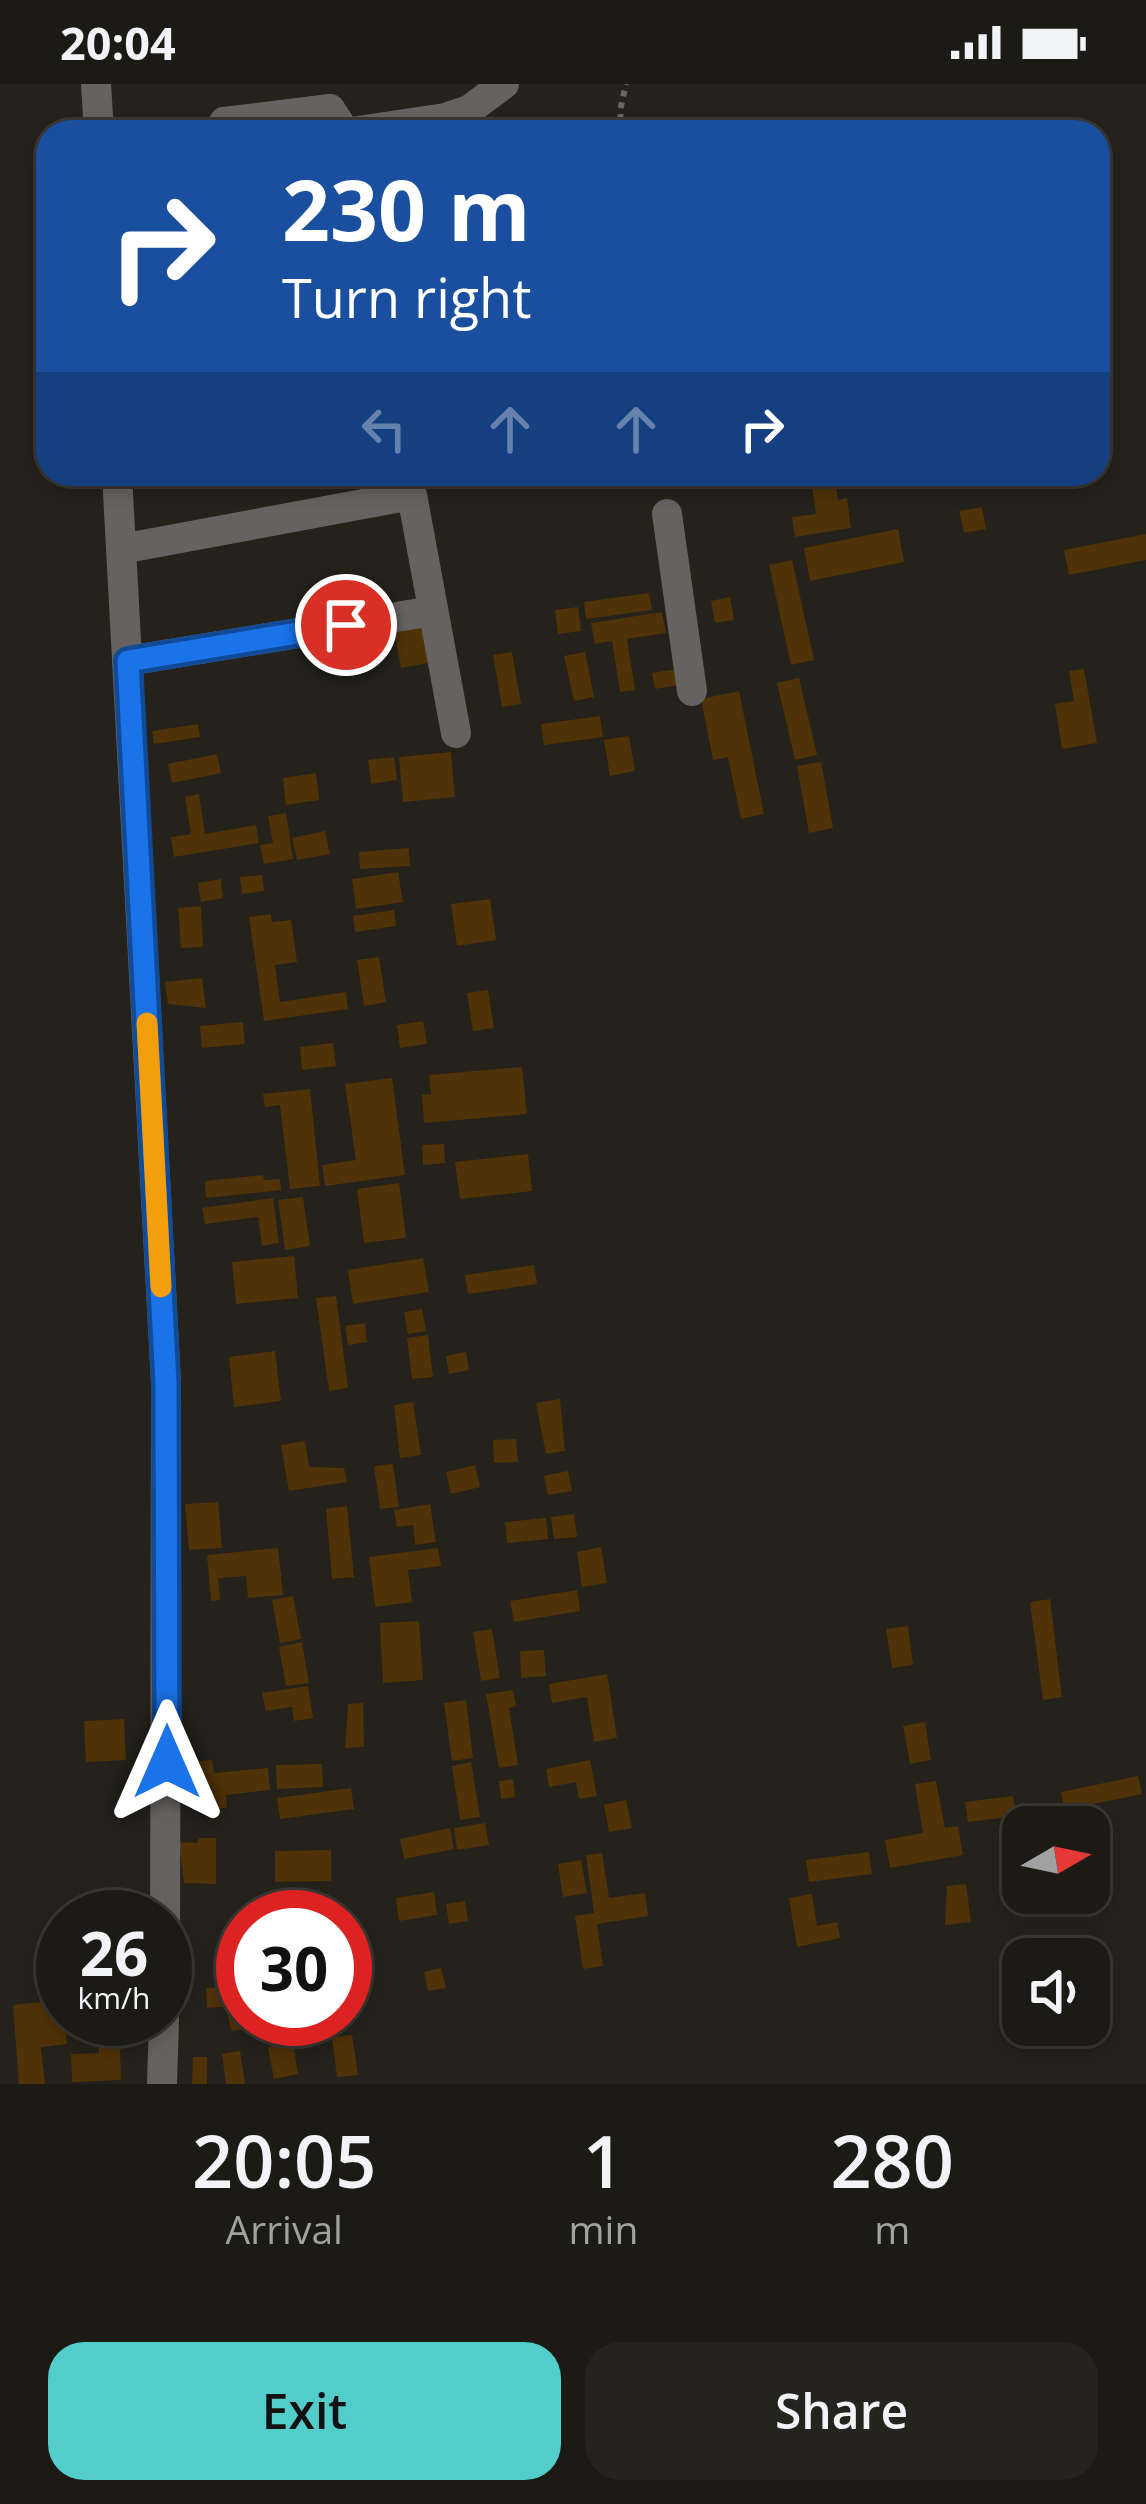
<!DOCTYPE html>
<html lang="en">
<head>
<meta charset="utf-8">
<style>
	body { margin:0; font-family:"Open Sans",sans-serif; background:#24231d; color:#f1f3f6; height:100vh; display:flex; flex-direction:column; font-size:45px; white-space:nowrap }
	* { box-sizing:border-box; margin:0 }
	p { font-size:39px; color:#a0a1a0 }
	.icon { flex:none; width:66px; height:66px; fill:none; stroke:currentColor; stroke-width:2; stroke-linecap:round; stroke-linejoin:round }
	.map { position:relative; height:2000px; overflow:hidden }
	.details { display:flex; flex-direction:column; background:#1b1a14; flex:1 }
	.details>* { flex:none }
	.guide { position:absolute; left:36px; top:36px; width:1074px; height:366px; border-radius:36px; box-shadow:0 6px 18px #0003,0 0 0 3px #393834; background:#1a4fa0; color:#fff; overflow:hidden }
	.needle { width:78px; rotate:81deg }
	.tools { position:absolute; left:1002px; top:1722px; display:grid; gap:24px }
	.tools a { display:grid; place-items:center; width:108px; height:108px; border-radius:24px; background:#1b1a14; box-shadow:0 6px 18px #0003,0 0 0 3px #393834; font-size:60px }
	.speed { position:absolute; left:36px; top:1806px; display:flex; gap:24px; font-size:60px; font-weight:700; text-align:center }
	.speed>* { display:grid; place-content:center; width:156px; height:156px; border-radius:50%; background:#1b1a14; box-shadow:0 6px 18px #0003,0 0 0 3px #393834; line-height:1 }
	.speed small { font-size:30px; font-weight:400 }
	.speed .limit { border:18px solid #d22; background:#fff; color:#111 }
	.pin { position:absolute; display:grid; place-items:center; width:102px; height:102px; color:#fff; margin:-51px; border:6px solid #fff; border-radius:50%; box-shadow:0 3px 12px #0007 }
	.me { position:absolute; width:132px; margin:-66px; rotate:0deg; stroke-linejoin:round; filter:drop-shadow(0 0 9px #0008) }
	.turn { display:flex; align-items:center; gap:42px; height:252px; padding:0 48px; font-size:54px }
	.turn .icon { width:156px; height:156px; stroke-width:2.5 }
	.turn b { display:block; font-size:84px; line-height:102px }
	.lanes { display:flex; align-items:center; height:114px; padding:0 48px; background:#0003; justify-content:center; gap:60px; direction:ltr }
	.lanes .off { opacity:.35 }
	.eta { display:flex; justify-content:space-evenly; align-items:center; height:204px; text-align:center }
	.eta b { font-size:72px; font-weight:600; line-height:84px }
	.action { display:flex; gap:24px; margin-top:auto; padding:24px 48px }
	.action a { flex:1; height:138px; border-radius:36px; background:#53cdc9; color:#111; font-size:48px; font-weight:600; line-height:138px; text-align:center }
	.action a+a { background:#24231d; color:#f1f3f6 }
	.status { display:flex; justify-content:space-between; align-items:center; height:84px; padding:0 60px; background:#1b1a14; direction:ltr }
	.status svg { height:33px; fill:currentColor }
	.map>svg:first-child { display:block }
	.building { fill:#4f3207 }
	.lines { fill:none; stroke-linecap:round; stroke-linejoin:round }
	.path { stroke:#696761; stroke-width:6; stroke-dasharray:6 6; stroke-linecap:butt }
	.minor { stroke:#666261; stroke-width:30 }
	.route-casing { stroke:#114b97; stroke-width:30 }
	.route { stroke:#1a73e8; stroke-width:21 }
	.slow { stroke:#f59e0b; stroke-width:21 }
</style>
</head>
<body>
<div class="status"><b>20:04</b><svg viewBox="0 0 49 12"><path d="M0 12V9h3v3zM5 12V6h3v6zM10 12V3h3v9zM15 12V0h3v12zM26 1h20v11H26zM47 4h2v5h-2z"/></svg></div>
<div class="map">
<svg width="1146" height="2000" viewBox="0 0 1146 2000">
	<rect width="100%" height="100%" fill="#24221a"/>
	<!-- building -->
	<g class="building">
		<path d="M810 390H834L838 416 847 414 851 444 795 453 792 433 816 430Z"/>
		<path d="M982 423 986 445 964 449 959 427Z"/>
		<path d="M898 445 904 478 810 497 804 464Z"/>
		<path d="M1146 450V476L1069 491 1064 466Z"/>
		<path d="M792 476 814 576 791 581 769 481Z"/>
		<path d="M649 509 652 526 586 535 584 518Z"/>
		<path d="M730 513 734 536 715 539 711 517Z"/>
		<path d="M578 523 581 547 558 550 555 526Z"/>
		<path d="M662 528 666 549 627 555 635 606 620 608 612 557 595 560 591 539Z"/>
		<path d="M432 540 439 577 401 584 394 546Z"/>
		<path d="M512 568 521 620 502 623 493 571Z"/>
		<path d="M585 568 594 613 574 617 564 572Z"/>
		<path d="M682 584 684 600 655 605 652 589Z"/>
		<path d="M1084 585 1097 659 1062 665 1055 620 1074 617 1069 587Z"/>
		<path d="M799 594 817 671 795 676 777 599Z"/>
		<path d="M739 607 764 730 741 735 728 673 713 676 701 615Z"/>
		<path d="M600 632 603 653 544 661 541 640Z"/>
		<path d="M198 640 200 653 154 660 152 647Z"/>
		<path d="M629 652 635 687 610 692 604 656Z"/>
		<path d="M451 668 455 713 403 718 399 673Z"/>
		<path d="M217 670 221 689 172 699 168 680Z"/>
		<path d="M394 673 397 696 371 700 368 676Z"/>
		<path d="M821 678 833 744 809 749 797 682Z"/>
		<path d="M316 689 319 716 286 721 283 694Z"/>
		<path d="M199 710 205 750 256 741 259 759 174 773 171 753 191 750 185 713Z"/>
		<path d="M286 729 293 775 264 780 260 761 273 759 268 732Z"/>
		<path d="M325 747 330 770 297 776 292 754Z"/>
		<path d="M409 764 410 782 360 785 359 768Z"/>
		<path d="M398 788 403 818 356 825 352 795Z"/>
		<path d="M262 791 264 807 242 810 240 793Z"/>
		<path d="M221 795 223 814 201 818 198 799Z"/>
		<path d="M490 815 496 856 457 862 451 820Z"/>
		<path d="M201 822 203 863 181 864 178 824Z"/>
		<path d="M394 826 396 842 355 848 353 832Z"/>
		<path d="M271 830 272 838 291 836 297 878 275 881 280 918 346 908 348 925 264 937 249 833Z"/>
		<path d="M379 873 386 918 364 922 357 876Z"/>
		<path d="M202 894 206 924 168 920 165 898Z"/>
		<path d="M488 906 494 944 473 947 467 909Z"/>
		<path d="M423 937 427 960 400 964 397 941Z"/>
		<path d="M243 938 245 960 202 964 200 942Z"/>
		<path d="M333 959 336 982 302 986 300 963Z"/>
		<path d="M522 983 527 1030 424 1039 422 1011 431 1010 429 991Z"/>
		<path d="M392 994 405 1091 325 1102 322 1081 356 1076 345 1000Z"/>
		<path d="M310 1005 320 1102 290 1105 280 1021 265 1023 263 1010Z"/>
		<path d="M444 1060 445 1079 423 1081 422 1061Z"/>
		<path d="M528 1070 532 1107 460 1115 455 1078Z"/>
		<path d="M263 1091 264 1096 280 1095 281 1106 206 1114 205 1097Z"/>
		<path d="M399 1099 406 1154 364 1159 357 1105Z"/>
		<path d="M303 1113 310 1162 285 1166 278 1116Z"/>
		<path d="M273 1114 279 1159 262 1162 258 1133 205 1140 202 1124Z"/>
		<path d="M294 1172 298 1214 236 1220 232 1178Z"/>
		<path d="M423 1174 429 1208 353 1220 348 1186Z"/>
		<path d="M534 1181 537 1200 468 1210 465 1191Z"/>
		<path d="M336 1212 348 1304 329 1307 316 1214Z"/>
		<path d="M422 1225 426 1247 408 1250 404 1228Z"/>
		<path d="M365 1239 367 1258 348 1261 345 1242Z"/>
		<path d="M428 1251 433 1293 412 1295 407 1254Z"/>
		<path d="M275 1267 281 1317 234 1323 229 1273Z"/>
		<path d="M466 1268 469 1286 449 1290 446 1272Z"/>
		<path d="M560 1315 565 1367 546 1370 536 1319Z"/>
		<path d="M413 1318 421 1371 400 1374 394 1321Z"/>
		<path d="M516 1355 518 1378 494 1379 493 1356Z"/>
		<path d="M305 1357 309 1383 344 1384 347 1398 289 1407 281 1361Z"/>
		<path d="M393 1380 399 1423 380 1425 374 1382Z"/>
		<path d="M475 1381 480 1403 451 1410 446 1388Z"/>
		<path d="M568 1387 572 1407 548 1411 544 1392Z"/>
		<path d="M218 1418 222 1464 189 1466 185 1420Z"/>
		<path d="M430 1420 436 1458 415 1461 413 1441 397 1443 394 1426Z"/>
		<path d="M347 1422 354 1493 332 1495 326 1425Z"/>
		<path d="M574 1430 577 1453 554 1455 551 1433Z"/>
		<path d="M546 1434 548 1455 507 1459 505 1438Z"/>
		<path d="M601 1463 607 1499 582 1503 577 1468Z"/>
		<path d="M278 1464 283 1511 248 1514 246 1492 218 1494 220 1516 211 1517 207 1471Z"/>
		<path d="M438 1464 441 1482 408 1486 412 1518 375 1523 369 1473Z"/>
		<path d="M577 1506 580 1527 514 1538 510 1517Z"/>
		<path d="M293 1512 301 1555 280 1559 272 1516Z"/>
		<path d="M1050 1515 1062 1613 1043 1616 1030 1518Z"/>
		<path d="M419 1537 423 1596 383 1599 380 1539Z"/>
		<path d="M908 1542 913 1581 892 1584 886 1545Z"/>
		<path d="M492 1545 500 1594 481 1597 473 1548Z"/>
		<path d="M302 1558 309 1599 286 1602 279 1563Z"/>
		<path d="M544 1566 546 1592 521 1594 520 1567Z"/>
		<path d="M607 1590 617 1654 594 1658 587 1613 552 1619 549 1600Z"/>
		<path d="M308 1602 313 1634 294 1637 292 1623 266 1627 262 1609Z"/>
		<path d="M513 1606 516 1622 509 1624 518 1681 499 1684 486 1610Z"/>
		<path d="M466 1616 473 1674 452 1677 444 1619Z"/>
		<path d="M363 1619 364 1663 345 1664 348 1620Z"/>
		<path d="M124 1635 126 1676 86 1678 84 1637Z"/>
		<path d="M925 1638 931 1676 910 1680 903 1642Z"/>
		<path d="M212 1676 214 1689 268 1684 270 1706 226 1711 227 1724 200 1726 198 1709 178 1711 176 1694 186 1692 185 1679Z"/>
		<path d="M590 1676 597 1712 579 1715 576 1698 549 1703 546 1685Z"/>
		<path d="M471 1678 480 1733 460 1736 452 1682Z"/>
		<path d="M322 1680 323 1703 277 1705 276 1681Z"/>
		<path d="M1138 1692 1142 1710 1064 1726 1061 1708Z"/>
		<path d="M513 1695 515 1713 501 1715 499 1697Z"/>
		<path d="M936 1697 945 1744 958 1742 963 1771 890 1784 885 1756 923 1749 915 1700Z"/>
		<path d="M351 1704 354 1725 280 1735 277 1714Z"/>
		<path d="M1013 1712 1016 1732 968 1738 965 1718Z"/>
		<path d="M626 1716 632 1744 609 1748 604 1721Z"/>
		<path d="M485 1739 489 1761 457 1766 454 1744Z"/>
		<path d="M450 1744 454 1765 404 1775 400 1755Z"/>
		<path d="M199 1754H216V1800L184 1799 179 1758 197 1759Z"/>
		<path d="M331 1766V1797L275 1798V1767Z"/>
		<path d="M869 1768 872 1790 809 1798 806 1776Z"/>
		<path d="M602 1769 609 1814 645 1809 648 1832 597 1840 603 1882 583 1885 575 1832 594 1829 586 1771Z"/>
		<path d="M581 1776 587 1809 563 1813 558 1780Z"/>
		<path d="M966 1800 971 1838 945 1841 947 1802Z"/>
		<path d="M434 1808 437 1831 399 1837 396 1814Z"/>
		<path d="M812 1810 817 1842 837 1838 840 1854 797 1863 789 1814Z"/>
		<path d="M465 1817 468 1837 449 1840 446 1820Z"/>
		<path d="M243 1833V1889H240L233 1835Z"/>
		<path d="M63 1862V1882H44L43 1863Z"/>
		<path d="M441 1884 446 1904 428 1907 424 1888Z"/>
		<path d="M233 1902 234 1922 207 1924 206 1904Z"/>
		<path d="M63 1916 67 1960 41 1963 45 2000H19L13 1921Z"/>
		<path d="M243 1928V1935H269L270 1941 231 1947 228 1931Z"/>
		<path d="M98 1935H119L121 1996 72 1998 71 1970 99 1969Z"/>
		<path d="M352 1951 358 1991 337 1993 332 1953Z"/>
		<path d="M293 1959 298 1990 274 1995 268 1963Z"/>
		<path d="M240 1967 245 2000H226L222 1970Z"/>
		<path d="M193 1973H207V2000H192Z"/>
	</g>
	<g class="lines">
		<!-- path -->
		<path class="path" d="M622 48 620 27 626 0"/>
		<!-- minor -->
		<g class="minor">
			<path d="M96 0 99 48"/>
			<path d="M225 48 224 38 330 25 345 48"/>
			<path d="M351 48 445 34 469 26 504 0"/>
			<path d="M117 390 166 1299 165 1894"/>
			<path d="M667 430 692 607"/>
			<path d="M121 465 412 411 456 649"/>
			<path d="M127 577 433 527"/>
			<path d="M162 2000 164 1935"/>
		</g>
	</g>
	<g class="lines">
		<!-- route casing -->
		<g class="route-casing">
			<path id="route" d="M167 1678 166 1299 128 577 346 541"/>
		</g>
		<!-- route -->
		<use href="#route" class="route"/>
		<!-- slow -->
		<path class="slow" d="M147 939 161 1203"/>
	</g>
</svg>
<div class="tools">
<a><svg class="needle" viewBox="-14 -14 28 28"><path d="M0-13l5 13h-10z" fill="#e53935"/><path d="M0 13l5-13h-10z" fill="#a0a1a0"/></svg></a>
<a><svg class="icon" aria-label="sound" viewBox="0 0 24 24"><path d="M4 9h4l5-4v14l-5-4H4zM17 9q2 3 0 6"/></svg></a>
</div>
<div class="speed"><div>26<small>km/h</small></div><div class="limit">30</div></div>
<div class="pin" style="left:346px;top:541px;background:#d93025"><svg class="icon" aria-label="arrive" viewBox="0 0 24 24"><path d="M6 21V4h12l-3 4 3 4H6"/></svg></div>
<svg class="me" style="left:167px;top:1678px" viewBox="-20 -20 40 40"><path d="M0-17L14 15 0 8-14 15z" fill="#1a73e8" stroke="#fff" stroke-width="4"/></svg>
<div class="guide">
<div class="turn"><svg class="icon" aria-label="right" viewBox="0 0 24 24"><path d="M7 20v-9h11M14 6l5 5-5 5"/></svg><div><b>230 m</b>Turn right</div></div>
<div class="lanes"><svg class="icon off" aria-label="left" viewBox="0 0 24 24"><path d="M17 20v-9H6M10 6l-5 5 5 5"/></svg><svg class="icon off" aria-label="ahead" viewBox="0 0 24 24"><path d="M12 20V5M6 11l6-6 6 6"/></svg><svg class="icon off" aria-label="ahead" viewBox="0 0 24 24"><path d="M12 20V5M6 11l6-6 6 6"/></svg><svg class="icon" aria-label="right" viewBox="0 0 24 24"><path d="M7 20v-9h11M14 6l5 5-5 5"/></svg></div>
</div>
</div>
<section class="details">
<div class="eta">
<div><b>20:05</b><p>Arrival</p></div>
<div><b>1</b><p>min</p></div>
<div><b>280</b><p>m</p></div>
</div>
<div class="action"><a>Exit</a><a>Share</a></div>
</section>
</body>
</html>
